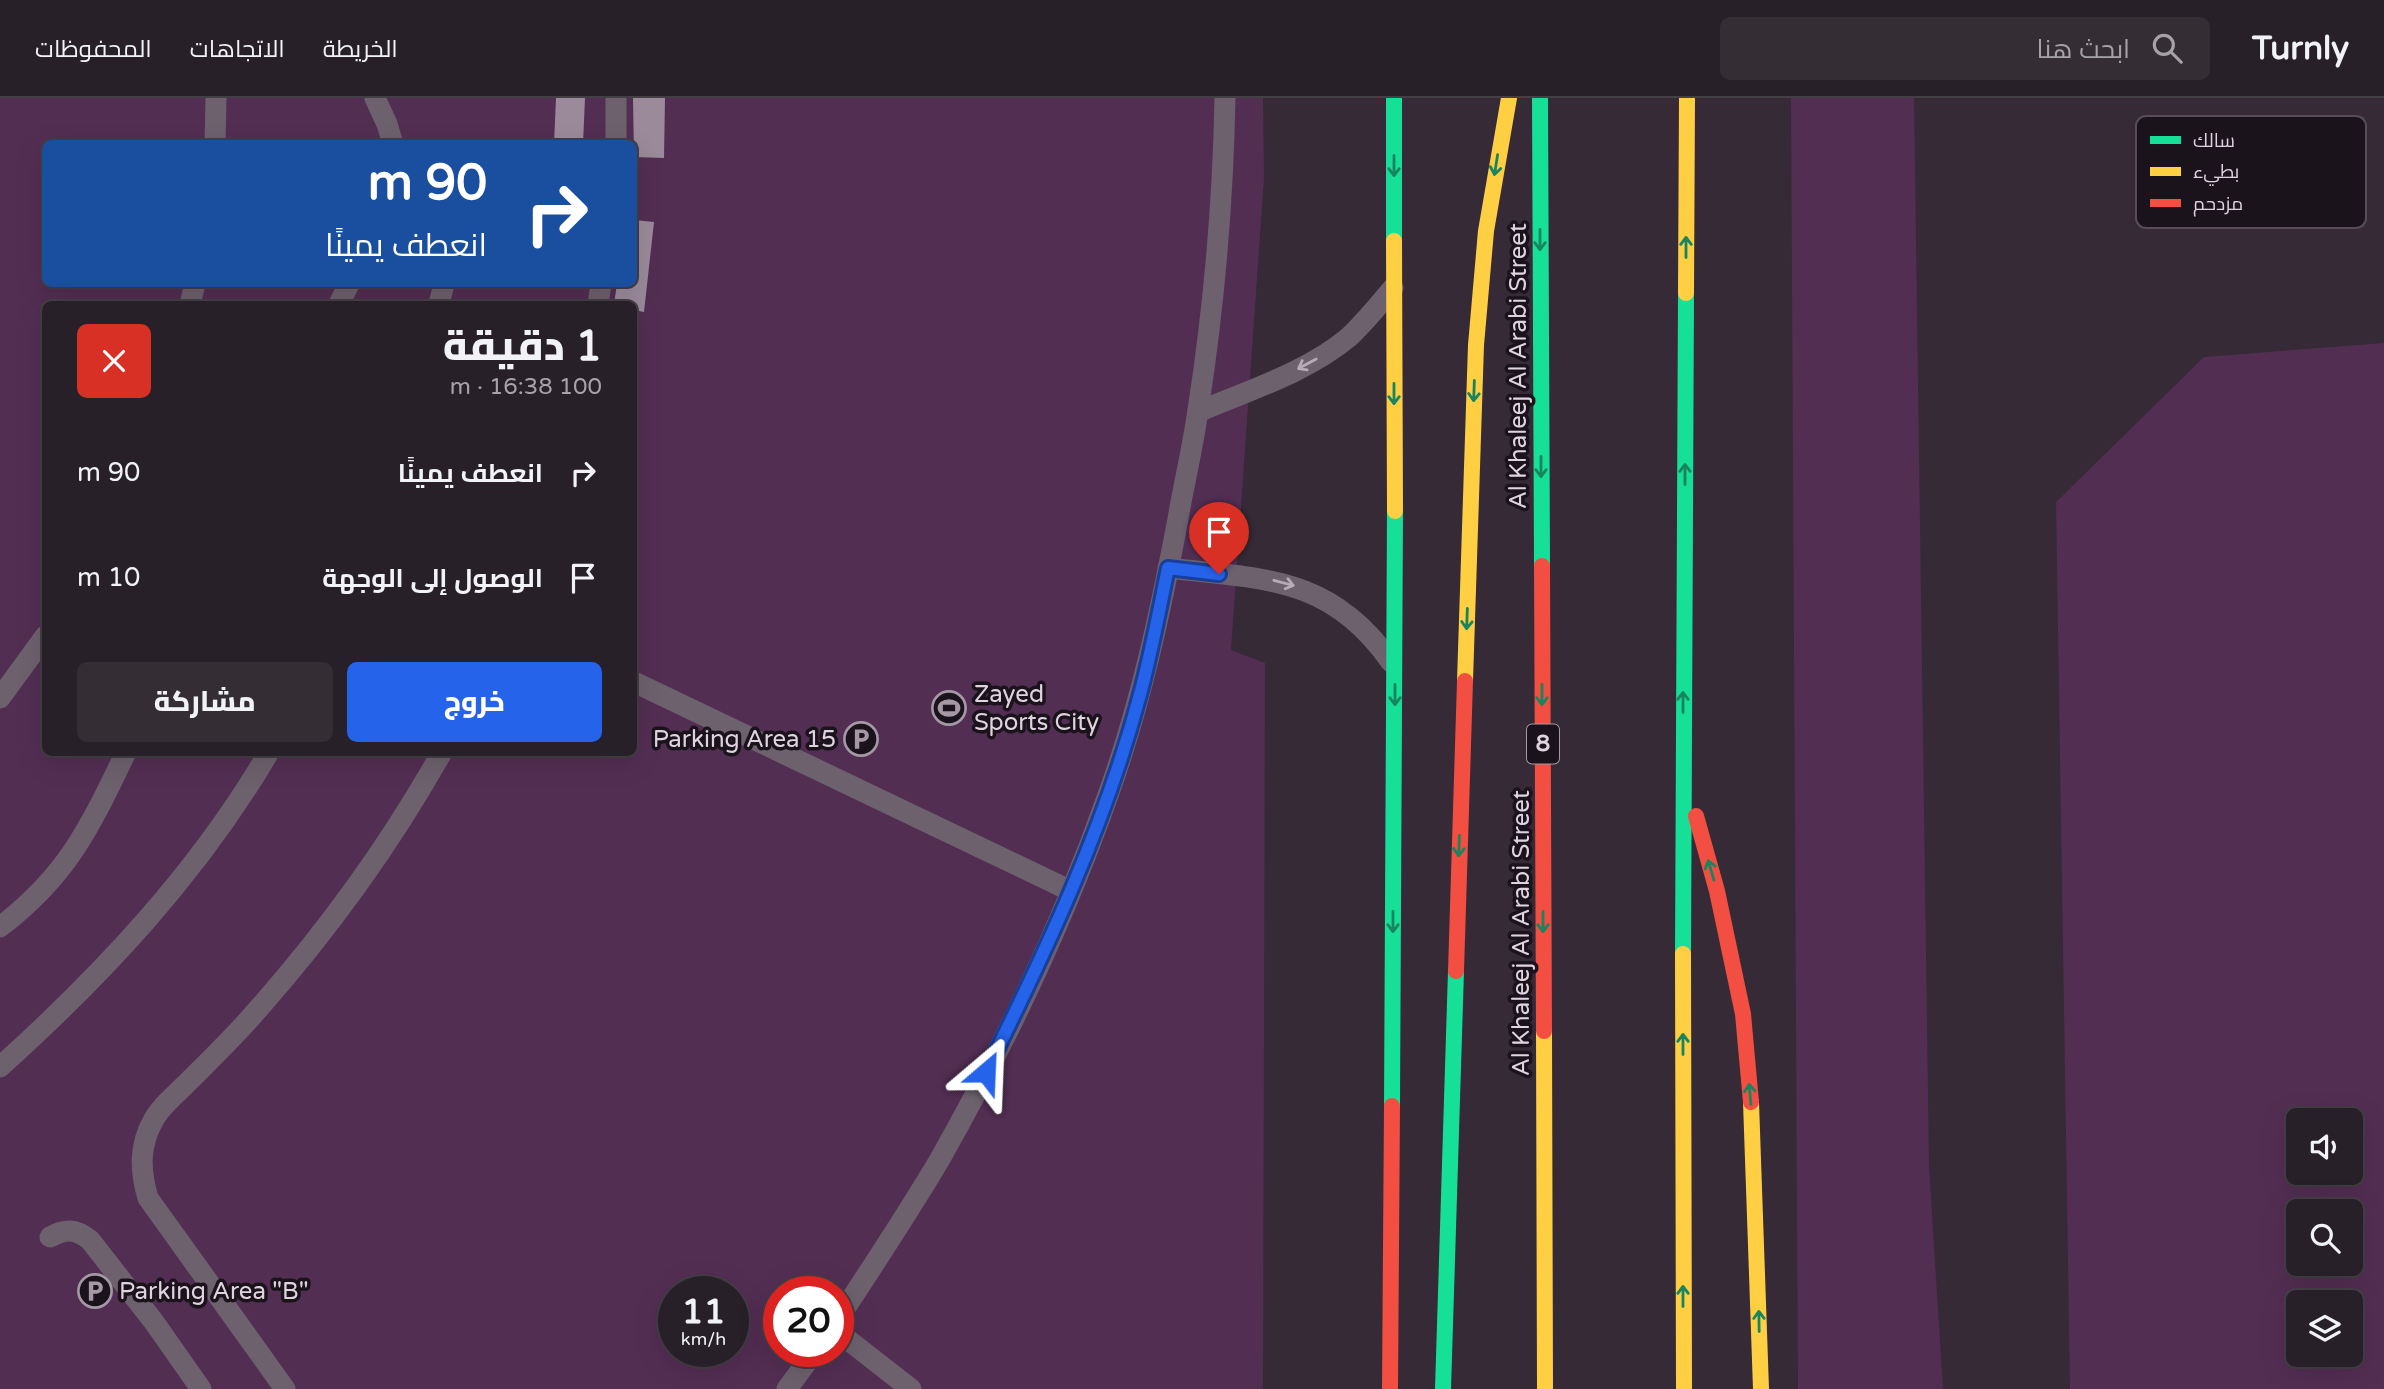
<!DOCTYPE html>
<html lang="ar">
<head>
<meta charset="utf-8">
<style>
	body { margin:0; font-family:"Varela Round",Cairo,sans-serif; background:#342d34; color:#f1f3f6; direction:rtl; height:100vh; display:flex; flex-direction:column; font-size:26px; white-space:nowrap }
	* { box-sizing:border-box; margin:0 }
	p { font-size:23px; color:#a5a3a8 }
	.icon { flex:none; width:38px; height:38px; fill:none; stroke:currentColor; stroke-width:2; stroke-linecap:round; stroke-linejoin:round }
	.map { position:relative; flex:1; overflow:hidden; direction:ltr }
	.sheet { position:absolute; left:42px; top:203px; width:595px; height:455px; display:flex; flex-direction:column; background:#282028; border-radius:10px; box-shadow:0 7px 28px #0002,0 0 0 2px #443e45; direction:rtl }
	.sheet>* { flex:none }
	.top-card { position:absolute; left:42px; top:42px; width:595px; height:147px; border-radius:10px; box-shadow:0 7px 28px #0002,0 0 0 2px #443e45; direction:rtl; background:#1a4fa0; color:#fff; overflow:hidden }
	.tools { position:absolute; left:2286px; top:1010px; display:grid; gap:14px }
	.tools a { display:grid; place-items:center; width:77px; height:77px; border-radius:10px; background:#282028; box-shadow:0 7px 28px #0002,0 0 0 2px #443e45; font-size:35px }
	.speed { position:absolute; left:658px; top:1178px; display:flex; gap:14px; font-size:35px; font-weight:700; text-align:center }
	.speed>* { display:grid; place-content:center; width:91px; height:91px; border-radius:50%; background:#282028; box-shadow:0 7px 28px #0002,0 0 0 2px #443e45; line-height:1 }
	.speed small { font-size:18px; font-weight:400 }
	.speed .limit { border:10px solid #d22; background:#fff; color:#111 }
	.pin { position:absolute; display:grid; place-items:center; width:60px; height:60px; color:#fff; margin:-72px -30px; border-radius:50% 50% 50% 0; rotate:-45deg; box-shadow:0 0 7px #0007 }
	.pin .icon { rotate:45deg }
	.me { position:absolute; width:77px; margin:-38px; rotate:26deg; stroke-linejoin:round; filter:drop-shadow(0 0 5px #0008) }
	.turn { display:flex; align-items:center; gap:24px; height:147px; padding:0 35px; font-size:32px }
	.turn .icon { width:91px; height:91px; stroke-width:2.5 }
	.turn b { display:block; font-size:49px; line-height:60px }
	.round { display:grid; place-items:center; flex:none; width:74px; height:74px; border-radius:10px; background:#342d34 }
	.head { display:flex; align-items:center; justify-content:space-between; height:119px; padding:0 35px }
	h1 { font-size:42px; font-weight:800; line-height:52px }
	.cta { display:flex; gap:14px; margin-top:auto; padding:14px 35px }
	.cta a { flex:1; height:80px; border-radius:10px; background:#2563eb; color:#fff; font-size:28px; font-weight:800; line-height:80px; text-align:center }
	.cta a+a { background:#342d34; color:#f1f3f6 }
	ul { padding:0; list-style:none }
	li { display:flex; align-items:center; gap:21px; height:105px; padding:0 35px }
	li div { flex:1 }
	li b { display:block; font-size:26px }
	li em { font-style:normal }
	header { display:flex; align-items:center; gap:42px; box-sizing:border-box; height:98px; padding:0 35px; background:#282028; border-bottom:2px solid #443e45 }
	header strong { font-size:33px }
	nav { display:flex; gap:38px; margin-inline-start:auto; font-size:24px }
	.search { width:490px; height:63px; background:#342d34; display:flex; align-items:center; gap:18px; box-sizing:border-box; padding:0 24px; border-radius:10px; color:#a5a3a8; font-size:26px }
	.map>svg:first-child { display:block }
	.green { fill:#532e53; fill-rule:evenodd }
	.building { fill:#9a8a9a }
	.lines { fill:none; stroke-linecap:round; stroke-linejoin:round }
	.lane { stroke:#6d616d; stroke-width:21 }
	.fast { stroke:#16e098; stroke-width:16 }
	.slow { stroke:#ffcf43; stroke-width:16 }
	.jam { stroke:#f24e42; stroke-width:16 }
	.oneway { stroke:#188460 }
	.oneway2 { stroke:#b7abb7 }
	.route-casing { stroke:#184099; stroke-width:18 }
	.route { stroke:#2563eb; stroke-width:12 }
	.labels { text-anchor:middle; dominant-baseline:central; stroke-width:7; stroke-linejoin:round; paint-order:stroke }
	.shield { fill:#1b131b; stroke:#a499a4; stroke-width:2 }
	.shield-label { font-size:23px; font-weight:bold; fill:#dfd3df }
	.street-label { font-size:24px; fill:#dfd3df; stroke:#1b131b }
	.poi-label { font-size:24px; fill:#dfd3df; stroke:#1b131b; text-anchor:start }
	.key { fill:#1b131b; stroke:#564d56; stroke-width:2 }
	.key-label { font-size:19px; fill:#dfd3df }
</style>
</head>
<body>
<header>
<strong>Turnly</strong>
<div class="search"><svg class="icon" aria-label="search" viewBox="0 0 24 24"><circle cx="10" cy="10" r="6"/><path d="M15 15l6 6"/></svg>ابحث هنا</div>
<nav><a>الخريطة</a><a>الاتجاهات</a><a>المحفوظات</a></nav>
</header>
<div class="map">
<svg width="2384" height="1291" viewBox="0 0 2384 1291">
	<rect width="100%" height="100%" fill="#352a35"/>
	<!-- green -->
	<g class="green">
		<path d="M0 0H1263L1264 80 1231 552 1265 565 1263 1291H0ZM46 46H634V186H46ZM46 206H634V654H46ZM674 1194H733V1253H674ZM779 1194H838V1253H779Z"/>
		<path d="M1791 0H1914L1929 1068 1943 1291H1798Z"/>
		<path d="M2384 245V1291H2070L2056 404 2204 259ZM2298 1022H2350V1074H2298ZM2298 1113H2350V1166H2298ZM2298 1204H2350V1256H2298Z"/>
	</g>
	<!-- building -->
	<g class="building">
		<path d="M556 0H585L583 46H554Z"/>
		<path d="M633 0H665L664 60 634 59Z"/>
		<path d="M634 122 654 124 644 214 634 212V206H614L617 186H634Z"/>
	</g>
	<g class="lines">
		<!-- lane -->
		<g class="lane">
			<path d="M375 0 387 26 393 46"/>
			<path d="M616 0V46"/>
			<path d="M215 46 216 0"/>
			<path d="M190 206 195 186"/>
			<path d="M339 206 349 186"/>
			<path d="M439 206 444 186"/>
			<path d="M598 206 601 186"/>
			<path d="M1198 314C1249 292 1306 275 1349 239 1365 224 1379 207 1393 190"/>
			<path d="M1168 470C1264 481 1331 478 1391 564"/>
			<path d="M634 584 1071 793"/>
			<path d="M0 600 46 537"/>
			<path d="M0 829C68 777 90 729 126 654"/>
			<path d="M0 969C103 876 198 775 269 654"/>
			<path d="M50 1139C66 1130 76 1131 90 1142L154 1224 201 1291"/>
			<path d="M838 1221C873 1168 908 1115 940 1061 1005 946 1063 824 1107 700 1140 609 1160 516 1178 421 1184 385 1193 349 1198 312 1214 209 1223 104 1225 0"/>
			<path d="M838 1234 911 1291"/>
			<path d="M285 1291 148 1100C140 1073 139 1048 153 1023 160 1009 174 998 185 987 208 964 231 942 252 918 326 835 387 752 442 654"/>
			<path d="M787 1291 815 1253"/>
		</g>
		<!-- fast -->
		<g class="fast">
			<path d="M1394 0V143"/>
			<path d="M1540 0 1542 468"/>
			<path d="M1683 856 1686 195"/>
			<path d="M1392 1008 1395 413"/>
			<path d="M1443 1291 1456 873"/>
		</g>
		<!-- slow -->
		<g class="slow">
			<path d="M1394 143 1395 413"/>
			<path d="M1686 195 1687 0"/>
			<path d="M1465 583 1476 247 1486 133 1509 0"/>
			<path d="M1683 856 1684 1291"/>
			<path d="M1544 933 1545 1291"/>
			<path d="M1751 1004 1761 1291"/>
		</g>
		<!-- jam -->
		<g class="jam">
			<path d="M1542 468 1544 933"/>
			<path d="M1696 718 1717 793 1743 916 1751 1004"/>
			<path d="M1456 873 1465 583"/>
			<path d="M1390 1291 1392 1008"/>
		</g>
	</g>
	<!-- one-way arrows -->
	<defs><path id="oneway-shaft" d="M-6 0H5M1.5-3L5.5 0L1.5 3" fill="none" stroke-width="1.6" stroke-linecap="round" stroke-linejoin="round" transform="scale(1.75)"/></defs>
	<g class="oneway">
		<use href="#oneway-shaft" transform="translate(1496 67) rotate(99)"/>
		<use href="#oneway-shaft" transform="translate(1394 68) rotate(90)"/>
		<use href="#oneway-shaft" transform="translate(1540 142) rotate(90)"/>
		<use href="#oneway-shaft" transform="translate(1686 149) rotate(-90)"/>
		<use href="#oneway-shaft" transform="translate(1474 293) rotate(92)"/>
		<use href="#oneway-shaft" transform="translate(1394 296) rotate(90)"/>
		<use href="#oneway-shaft" transform="translate(1541 369) rotate(90)"/>
		<use href="#oneway-shaft" transform="translate(1685 376) rotate(-90)"/>
		<use href="#oneway-shaft" transform="translate(1467 521) rotate(92)"/>
		<use href="#oneway-shaft" transform="translate(1395 597) rotate(90)"/>
		<use href="#oneway-shaft" transform="translate(1542 597) rotate(90)"/>
		<use href="#oneway-shaft" transform="translate(1683 604) rotate(-90)"/>
		<use href="#oneway-shaft" transform="translate(1459 748) rotate(92)"/>
		<use href="#oneway-shaft" transform="translate(1711 772) rotate(-106)"/>
		<use href="#oneway-shaft" transform="translate(1393 824) rotate(90)"/>
		<use href="#oneway-shaft" transform="translate(1543 824) rotate(90)"/>
		<use href="#oneway-shaft" transform="translate(1683 946) rotate(-90)"/>
		<use href="#oneway-shaft" transform="translate(1750 996) rotate(-95)"/>
		<use href="#oneway-shaft" transform="translate(1683 1198) rotate(-90)"/>
		<use href="#oneway-shaft" transform="translate(1759 1223) rotate(-91)"/>
	</g>
	<g class="oneway2">
		<use href="#oneway-shaft" transform="translate(1307 266) rotate(152)"/>
		<use href="#oneway-shaft" transform="translate(1284 485) rotate(15)"/>
	</g>
	<g class="lines">
		<!-- route casing -->
		<g class="route-casing">
			<path id="route" d="M986 974C1046 853 1104 730 1139 600 1151 557 1159 513 1168 470L1219 476"/>
		</g>
		<!-- route -->
		<use href="#route" class="route"/>
	</g>
	<!-- icons -->
	<defs>
		<g id="stadium-ring" transform="scale(1.75)"><circle r="9.5" fill="#1b131b" stroke="#a498a4" stroke-width="1.5"/><path d="M0-5a6.5 5 0 1 0 0 10a6.5 5 0 1 0 0-10ZM-3.5-1.8h7v3.6h-7Z" fill="#a498a4"/></g>
		<g id="parking-ring" transform="scale(1.75)"><circle r="9.5" fill="#1b131b" stroke="#a498a4" stroke-width="1.5"/><path d="M-3.5-5.5H1a3.5 3.5 0 0 1 0 7H-1V5.5H-3.5ZM-1-3.4V-.6H.8a1.4 1.4 0 0 0 0-2.8Z" fill="#a498a4"/></g>
	</defs>
	<g fill-rule="evenodd">
		<use href="#stadium-ring" x="949" y="610"/>
		<use href="#parking-ring" x="861" y="641"/>
		<use href="#parking-ring" x="95" y="1193"/>
	</g>
	<g class="labels">
		<!-- shield labels -->
		<rect class="shield" x="1527" y="626.5" width="32" height="39" rx="5"/>
		<g class="shield-label">
			<text x="1543" y="646">8</text>
		</g>
		<!-- street labels -->
		<g class="street-label">
			<text transform="translate(1518 268) rotate(-90)">Al Khaleej Al Arabi Street</text>
			<text transform="translate(1521 835) rotate(-90)">Al Khaleej Al Arabi Street</text>
		</g>
		<!-- poi labels -->
		<g class="poi-label">
			<text x="974" y="596">Zayed<tspan x="974" dy="28">Sports City</tspan></text>
			<text x="836" y="641" text-anchor="end">Parking Area 15</text>
			<text x="119" y="1193">Parking Area "B"</text>
		</g>
	</g>
	<!-- legend -->
	<rect x="2136" y="18" width="230" height="112" rx="10" class="key"/>
	<rect x="2150" y="38" width="31" height="8" fill="#16e098"/>
	<rect x="2150" y="69" width="31" height="9" fill="#ffcf43"/>
	<rect x="2150" y="101" width="31" height="8" fill="#f24e42"/>
	<g class="key-label">
		<text x="2193" y="49">سالك</text>
		<text x="2193" y="80">بطيء</text>
		<text x="2193" y="112">مزدحم</text>
	</g>
</svg>
<div class="tools">
<a><svg class="icon" aria-label="sound" viewBox="0 0 24 24"><path d="M4 9h4l5-4v14l-5-4H4zM17 9q2 3 0 6"/></svg></a>
<a><svg class="icon" aria-label="search" viewBox="0 0 24 24"><circle cx="10" cy="10" r="6"/><path d="M15 15l6 6"/></svg></a>
<a><svg class="icon" aria-label="layers" viewBox="0 0 24 24"><path d="M12 4l9 5-9 5-9-5zM3 14l9 5 9-5"/></svg></a>
</div>
<div class="speed"><div>11<small>km/h</small></div><div class="limit">20</div></div>
<div class="pin" style="left:1219px;top:476px;background:#d93025"><svg class="icon" aria-label="arrive" viewBox="0 0 24 24"><path d="M6 21V4h12l-3 4 3 4H6"/></svg></div>
<svg class="me" style="left:986px;top:974px" viewBox="-20 -20 40 40"><path d="M0-17L14 15 0 8-14 15z" fill="#2563eb" stroke="#fff" stroke-width="4"/></svg>
<div class="top-card">
<div class="turn"><svg class="icon" aria-label="right" viewBox="0 0 24 24"><path d="M7 20v-9h11M14 6l5 5-5 5"/></svg><div><b>90 m</b>انعطف يمينًا</div></div>
</div>
<section class="sheet">
<div class="head"><div><h1>1 دقيقة</h1><p>100 m · 16:38</p></div><a class="round" style="background:#d93025;color:#fff"><svg class="icon" aria-label="close" viewBox="0 0 24 24"><path d="M6 6l12 12M18 6L6 18"/></svg></a></div>
<ul>
<li><svg class="icon" aria-label="right" viewBox="0 0 24 24"><path d="M7 20v-9h11M14 6l5 5-5 5"/></svg><div><b>انعطف يمينًا</b></div><em>90 m</em></li>
<li><svg class="icon" aria-label="arrive" viewBox="0 0 24 24"><path d="M6 21V4h12l-3 4 3 4H6"/></svg><div><b>الوصول إلى الوجهة</b></div><em>10 m</em></li>
</ul>
<div class="cta"><a>خروج</a><a>مشاركة</a></div>
</section>
</div>
</body>
</html>
